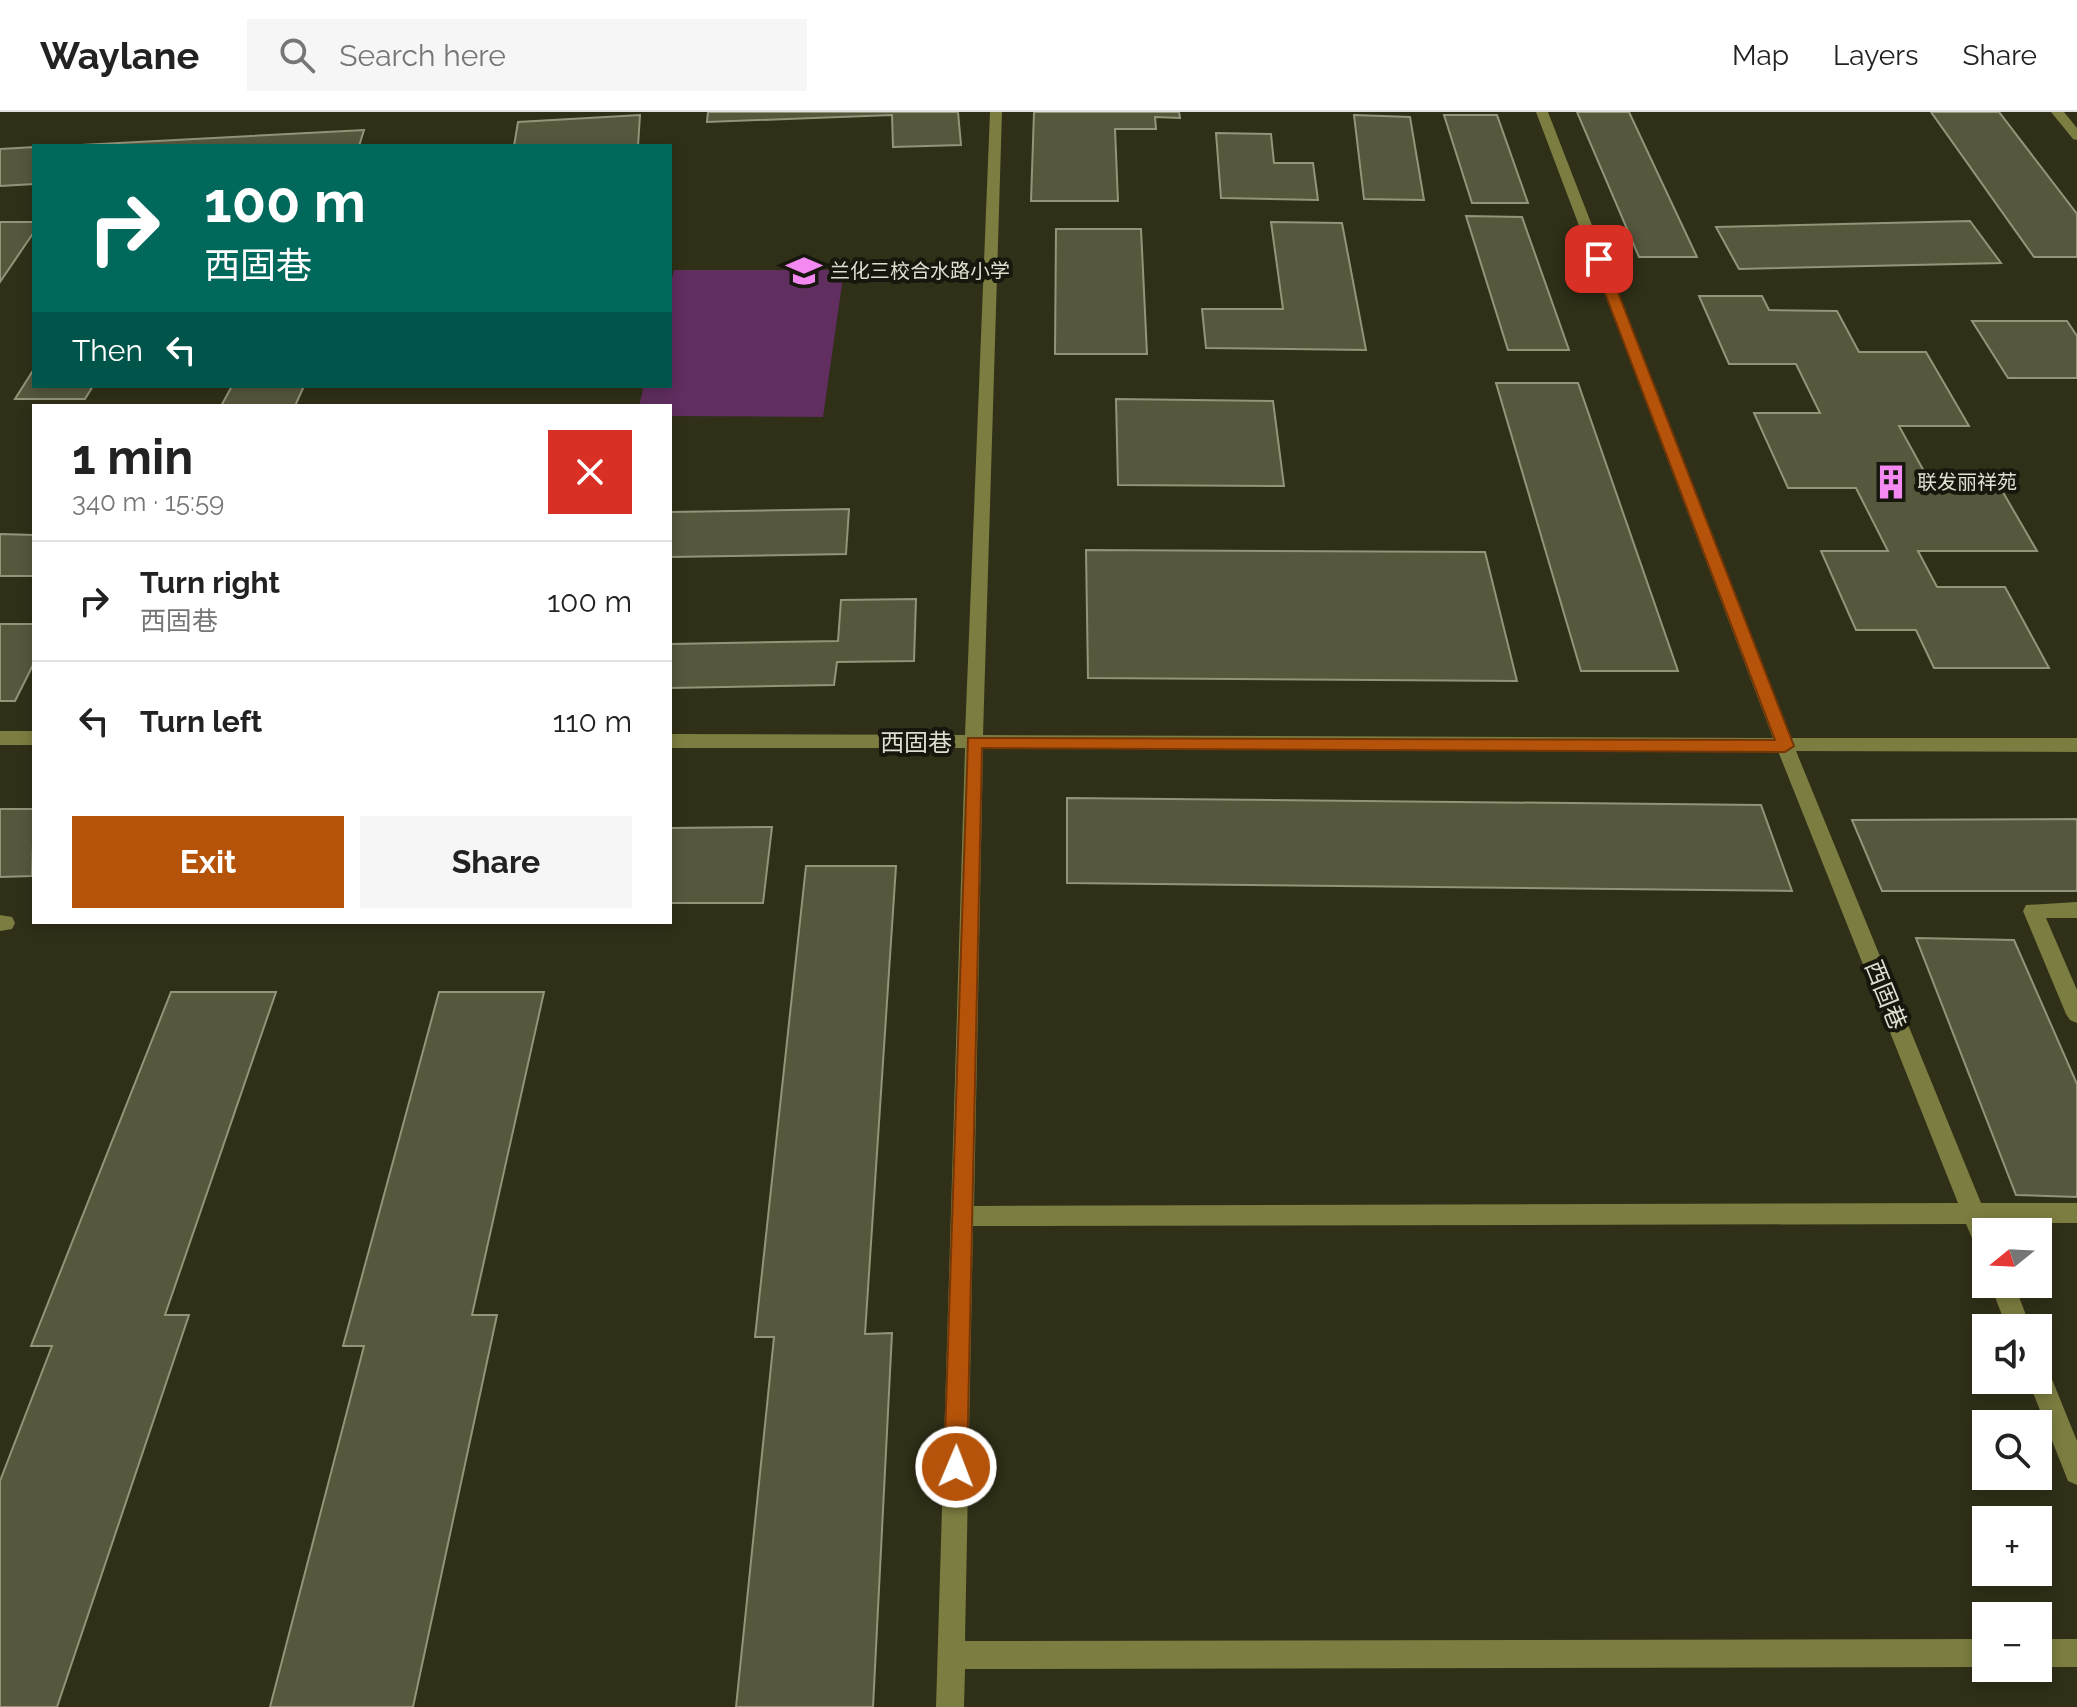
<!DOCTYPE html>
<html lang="en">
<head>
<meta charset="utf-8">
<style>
	body { margin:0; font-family:Raleway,"Noto Sans SC",sans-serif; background:#f6f6f6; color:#222; height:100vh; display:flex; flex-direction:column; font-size:30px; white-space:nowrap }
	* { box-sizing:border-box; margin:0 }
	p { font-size:26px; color:#767676 }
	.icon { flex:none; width:44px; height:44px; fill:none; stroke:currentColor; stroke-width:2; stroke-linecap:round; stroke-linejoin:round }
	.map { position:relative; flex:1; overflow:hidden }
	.sheet { position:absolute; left:32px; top:292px; width:640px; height:520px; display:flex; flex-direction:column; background:#fff; border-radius:0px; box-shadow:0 4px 12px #0003 }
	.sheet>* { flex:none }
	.hud { position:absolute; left:32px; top:32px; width:640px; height:244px; border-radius:0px; box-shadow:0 4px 12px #0003; background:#00695c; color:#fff; overflow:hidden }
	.needle { width:52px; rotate:252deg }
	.fabs { position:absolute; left:1972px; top:1106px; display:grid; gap:16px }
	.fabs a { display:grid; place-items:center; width:80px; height:80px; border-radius:0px; background:#fff; box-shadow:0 4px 12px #0003; font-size:40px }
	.pin { position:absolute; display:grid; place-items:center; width:68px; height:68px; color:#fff; margin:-34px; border-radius:16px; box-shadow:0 4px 12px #0006 }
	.me { position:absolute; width:88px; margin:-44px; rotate:1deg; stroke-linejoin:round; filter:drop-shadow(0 0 6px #0008) }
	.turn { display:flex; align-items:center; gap:28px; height:168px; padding:0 40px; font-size:36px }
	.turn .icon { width:104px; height:104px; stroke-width:2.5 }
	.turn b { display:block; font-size:56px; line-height:68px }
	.then { display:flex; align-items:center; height:76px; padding:0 40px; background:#0003; gap:16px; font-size:30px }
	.round { display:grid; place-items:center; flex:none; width:84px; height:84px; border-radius:0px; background:#f6f6f6 }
	.overview { display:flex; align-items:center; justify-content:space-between; height:136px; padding:0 40px }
	h1 { font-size:48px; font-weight:700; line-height:60px }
	.primary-button { display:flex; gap:16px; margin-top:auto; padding:16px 40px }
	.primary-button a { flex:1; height:92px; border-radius:0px; background:#b45309; color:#fff; font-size:32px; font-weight:700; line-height:92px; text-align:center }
	.primary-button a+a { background:#f6f6f6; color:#222 }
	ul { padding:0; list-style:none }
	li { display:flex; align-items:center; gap:24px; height:120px; padding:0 40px; border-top:2px solid #e0e0e0 }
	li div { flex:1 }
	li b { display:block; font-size:30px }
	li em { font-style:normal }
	header { display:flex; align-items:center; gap:48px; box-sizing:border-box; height:112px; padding:0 40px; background:#fff; border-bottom:2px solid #e0e0e0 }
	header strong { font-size:38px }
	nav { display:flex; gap:44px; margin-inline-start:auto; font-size:28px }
	.search { width:560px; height:72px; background:#f6f6f6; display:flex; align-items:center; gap:20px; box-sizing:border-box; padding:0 28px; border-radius:0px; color:#767676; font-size:30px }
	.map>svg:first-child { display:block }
	.green { fill:#602e5f }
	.building { fill:#56573d; stroke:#939478; stroke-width:2 }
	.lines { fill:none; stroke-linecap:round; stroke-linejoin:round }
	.minor { fill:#7c7d40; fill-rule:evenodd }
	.route { fill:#b45309; stroke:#753606; stroke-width:2 }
	.labels { text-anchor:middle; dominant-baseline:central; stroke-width:8; stroke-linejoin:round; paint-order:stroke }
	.far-poi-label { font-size:20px; fill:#dedfd0; stroke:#17170d; text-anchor:start }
	.street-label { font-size:24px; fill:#dedfd0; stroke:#17170d }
</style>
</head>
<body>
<header>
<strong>Waylane</strong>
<div class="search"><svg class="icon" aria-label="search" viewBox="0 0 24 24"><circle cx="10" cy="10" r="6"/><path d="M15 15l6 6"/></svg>Search here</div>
<nav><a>Map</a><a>Layers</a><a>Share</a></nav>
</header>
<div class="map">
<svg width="2077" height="1595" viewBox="0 0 2077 1595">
	<rect width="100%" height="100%" fill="#303018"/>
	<!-- green -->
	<path class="green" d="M674 158H844L823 305 670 304V294H639L644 274H670V173Z"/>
	<!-- building -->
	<g class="building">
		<path d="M708 0H958L961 33 893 35 892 3 707 10Z"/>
		<path d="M1034 0H1179L1180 6 1155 5 1156 17H1115L1118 89H1031Z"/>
		<path d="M1577 0H1629L1697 145H1639Z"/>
		<path d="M1931 0H1999L2077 102V145H2034Z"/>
		<path d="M640 3 638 34H514L518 10Z"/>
		<path d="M1354 3 1410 5 1424 88 1364 87Z"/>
		<path d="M1444 3H1497L1528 91H1472Z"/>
		<path d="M364 18 359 34H62Z"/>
		<path d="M1216 21 1271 22 1274 51H1313L1318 88 1221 86Z"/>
		<path d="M34 35V72L0 74V37Z"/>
		<path d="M1466 104 1522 105 1569 238H1508Z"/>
		<path d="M1970 109 2001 151 1739 157 1716 115Z"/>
		<path d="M0 110H34V120L0 170Z"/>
		<path d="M1271 110 1342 111 1366 238 1206 236 1202 197H1283Z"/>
		<path d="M1056 117H1141L1147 242H1055Z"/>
		<path d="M1699 184H1762L1769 198 1837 199 1859 240H1926L1969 314H1899L1926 363H1993L2037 439H1918L1937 475H2005L2049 556H1934L1916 518H1856L1821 439H1888L1856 376H1788L1754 301H1820L1796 252H1729Z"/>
		<path d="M1972 209H2067L2077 224V266H2008Z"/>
		<path d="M34 257V274H93L85 287H15Z"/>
		<path d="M1496 271H1578L1678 559H1581Z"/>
		<path d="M232 274H304L295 294H221Z"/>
		<path d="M1116 287 1273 289 1284 374 1118 373Z"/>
		<path d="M849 397 846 442 670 445V400Z"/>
		<path d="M0 422 34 423V464H0Z"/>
		<path d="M1086 438 1485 440 1517 569 1088 566Z"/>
		<path d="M916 487 914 549 837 550 834 573 670 576V532L838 529 841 488Z"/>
		<path d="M0 512H34V551L15 589H0Z"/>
		<path d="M1067 686 1761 693 1792 779 1067 771Z"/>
		<path d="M0 697H34L32 764 0 765Z"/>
		<path d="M2077 707V779H1882L1852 708Z"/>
		<path d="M772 715 763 791H670V716Z"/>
		<path d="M806 754H896L865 1222 892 1221 873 1595H736L774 1225H755Z"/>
		<path d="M1916 826 2014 828 2077 972V1085L2016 1083Z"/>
		<path d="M171 880H276L165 1203H189L57 1595H0V1369L52 1234H31Z"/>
		<path d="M439 880H544L472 1203H497L413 1595H270L364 1234H343Z"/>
	</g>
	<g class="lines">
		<!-- minor -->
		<g class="minor">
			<path d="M990 0H1002L983 623 1773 626 1536 0H1548L1791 626H2077V640L1796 639 1981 1091H2077V1111H1989L1992 1120H1986V1143L1978 1140 1966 1112 973 1114 965 1529 1986 1527V1555L965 1557 964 1595H936L965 636H670V622L965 623ZM983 636 1778 639 1958 1091 974 1094Z"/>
			<path d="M2051 0H2064L2077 16V28L2073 27Z"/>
			<rect x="0" y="619" width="34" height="14"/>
			<path d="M2077 790V806H2046L2077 878V911L2070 908 2066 902 2023 799 2026 793Z"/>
			<path d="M0 803 12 805 15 811 12 817 0 819Z"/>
			<path d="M1990 1172H2014L2031 1216H2007Z"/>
			<path d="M2038 1251 2047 1255 2077 1329V1373L2068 1369 2028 1268H2038Z"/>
			<rect x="2038" y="1527" width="39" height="28"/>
		</g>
	</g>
	<!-- route -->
	<path class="route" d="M1594 144 1605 147 1794 634 1785 640 982 636 967 1355 964 1363 956 1367 948 1363 944 1355 968 626 1775 628 1592 147Z"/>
	<!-- icons -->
	<defs>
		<g id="school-bare" transform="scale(2.76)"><path d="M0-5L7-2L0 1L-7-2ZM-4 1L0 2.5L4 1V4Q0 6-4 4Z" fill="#f389f1" stroke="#17170d" stroke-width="2.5" paint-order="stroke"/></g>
		<g id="building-bare" transform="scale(2.76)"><path d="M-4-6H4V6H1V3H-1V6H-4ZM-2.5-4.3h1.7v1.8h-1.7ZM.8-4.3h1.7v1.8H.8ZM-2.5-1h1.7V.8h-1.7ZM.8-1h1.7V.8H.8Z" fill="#f389f1" stroke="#17170d" stroke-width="2.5" paint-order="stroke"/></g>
	</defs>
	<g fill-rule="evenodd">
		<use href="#school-bare" x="804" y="159"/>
		<use href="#building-bare" x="1891" y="370"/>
	</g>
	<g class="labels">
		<!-- far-poi labels -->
		<g class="far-poi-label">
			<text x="830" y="159">兰化三校合水路小学</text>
			<text x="1917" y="370">联发丽祥苑</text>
		</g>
		<!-- street labels -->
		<g class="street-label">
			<text x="916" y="630">西固巷</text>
			<text transform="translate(1886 883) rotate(68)">西固巷</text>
		</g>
	</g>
</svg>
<div class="fabs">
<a><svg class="needle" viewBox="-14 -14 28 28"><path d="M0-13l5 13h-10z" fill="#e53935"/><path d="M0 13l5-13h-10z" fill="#767676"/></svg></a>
<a><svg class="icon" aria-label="sound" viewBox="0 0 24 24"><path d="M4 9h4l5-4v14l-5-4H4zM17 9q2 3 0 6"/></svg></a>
<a><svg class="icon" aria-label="search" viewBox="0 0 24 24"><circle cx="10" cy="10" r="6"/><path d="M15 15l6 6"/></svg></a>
<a>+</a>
<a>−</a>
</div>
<div class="pin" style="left:1599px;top:147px;background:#d93025"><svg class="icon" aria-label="arrive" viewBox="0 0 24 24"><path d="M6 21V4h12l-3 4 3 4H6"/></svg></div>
<svg class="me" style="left:956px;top:1355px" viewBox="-20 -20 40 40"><circle r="17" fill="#b45309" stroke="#fff" stroke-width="3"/><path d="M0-11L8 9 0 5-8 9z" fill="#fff"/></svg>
<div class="hud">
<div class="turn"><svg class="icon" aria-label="right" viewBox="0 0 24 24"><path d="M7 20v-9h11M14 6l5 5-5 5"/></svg><div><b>100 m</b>西固巷</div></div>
<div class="then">Then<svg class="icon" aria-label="left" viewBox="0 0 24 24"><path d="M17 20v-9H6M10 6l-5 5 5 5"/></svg></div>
</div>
<section class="sheet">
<div class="overview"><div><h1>1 min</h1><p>340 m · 15:59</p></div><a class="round" style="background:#d93025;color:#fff"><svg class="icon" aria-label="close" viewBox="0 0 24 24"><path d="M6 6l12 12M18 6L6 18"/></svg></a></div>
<ul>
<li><svg class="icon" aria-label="right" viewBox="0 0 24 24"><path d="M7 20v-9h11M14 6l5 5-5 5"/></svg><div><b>Turn right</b><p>西固巷</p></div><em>100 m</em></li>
<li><svg class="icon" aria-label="left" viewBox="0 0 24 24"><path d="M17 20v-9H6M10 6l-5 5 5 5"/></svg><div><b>Turn left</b></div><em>110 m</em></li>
</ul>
<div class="primary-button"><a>Exit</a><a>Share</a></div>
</section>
</div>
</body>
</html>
